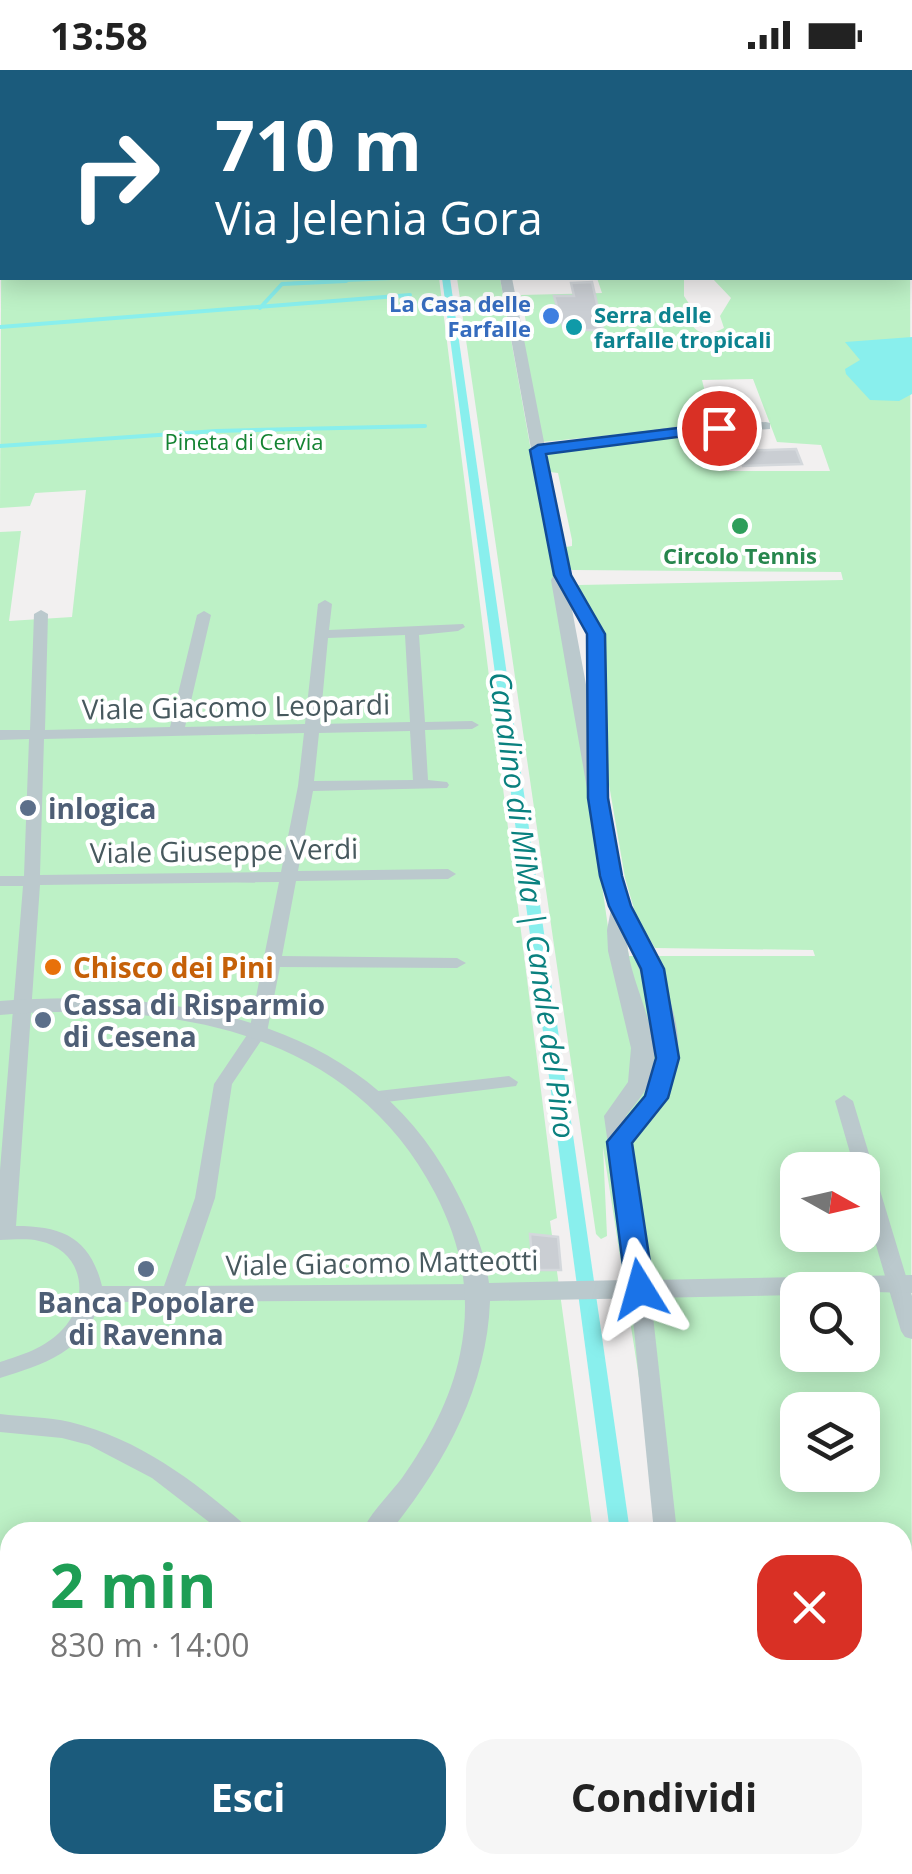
<!DOCTYPE html>
<html lang="it">
<head>
<meta charset="utf-8">
<style>
	body { margin:0; font-family:"Open Sans",sans-serif; background:#f6f6f6; color:#222; height:100vh; display:flex; flex-direction:column; font-size:38px; white-space:nowrap }
	* { box-sizing:border-box; margin:0 }
	p { font-size:32px; color:#767676 }
	.icon { flex:none; width:55px; height:55px; fill:none; stroke:currentColor; stroke-width:2; stroke-linecap:round; stroke-linejoin:round }
	.map { position:relative; flex:1; overflow:hidden }
	.panel { position:absolute; left:0px; top:1452px; width:912px; height:352px; display:flex; flex-direction:column; background:#fff; border-radius:30px 30px 0 0; box-shadow:0 5px 25px #0003 }
	.panel>* { flex:none }
	.banner { position:absolute; left:0px; top:0px; width:912px; height:210px; box-shadow:0 5px 25px #0003; background:#1b5b7c; color:#fff; overflow:hidden }
	.needle { width:65px; rotate:98deg }
	.tools { position:absolute; left:780px; top:1082px; display:grid; gap:20px }
	.tools a { display:grid; place-items:center; width:100px; height:100px; border-radius:20px; background:#fff; box-shadow:0 5px 25px #0003; font-size:50px }
	.pin { position:absolute; display:grid; place-items:center; width:85px; height:85px; color:#fff; margin:-42px; border:5px solid #fff; border-radius:50%; box-shadow:0 2px 10px #0007 }
	.me { position:absolute; width:110px; margin:-55px; rotate:352deg; stroke-linejoin:round; filter:drop-shadow(0 0 8px #0008) }
	.turn { display:flex; align-items:center; gap:35px; height:210px; padding:0 50px; font-size:45px }
	.turn .icon { width:130px; height:130px; stroke-width:2.5 }
	.turn b { display:block; font-size:70px; line-height:85px }
	.round { display:grid; place-items:center; flex:none; width:105px; height:105px; border-radius:30px; background:#f6f6f6 }
	.overview { display:flex; align-items:center; justify-content:space-between; height:170px; padding:0 50px }
	h1 { font-size:60px; font-weight:700; line-height:75px; color:#1e9e55 }
	.button { display:flex; gap:20px; margin-top:auto; padding:20px 50px }
	.button a { flex:1; height:115px; border-radius:30px; background:#1b5b7c; color:#fff; font-size:40px; font-weight:700; line-height:115px; text-align:center }
	.button a+a { background:#f6f6f6; color:#222 }
	.status { display:flex; justify-content:space-between; align-items:center; height:70px; padding:0 50px; background:#fff; direction:ltr }
	.status svg { height:28px; fill:currentColor }
	.map>svg:first-child { display:block }
	.green { fill:#bdf1c6; fill-rule:evenodd }
	.water { fill:#89efed }
	.lines { fill:none; stroke-linecap:round; stroke-linejoin:round }
	.stream-far1 { stroke:#89efed; stroke-width:2.5 }
	.stream { stroke:#89efed; stroke-width:4 }
	.canal { fill:#89efed; fill-rule:evenodd }
	.building { fill:#caced3; stroke:#d4d8dc; stroke-width:2.5 }
	.minor { fill:#bbc9cd; fill-rule:evenodd }
	.tertiary { fill:#bbc9cd; fill-rule:evenodd }
	.rail-casing { stroke:#b2b7ba; stroke-width:5 }
	.rail { stroke:#fff; stroke-width:2.5; stroke-dasharray:8; stroke-linecap:butt }
	.route { fill:#1a73e8; stroke:#114b97; stroke-width:2.5 }
	.shop-dot { fill:#3f7fe0; stroke:#fff; stroke-width:4 }
	.culture-dot { fill:#0f9aa8; stroke:#fff; stroke-width:4 }
	.leisure-dot { fill:#2e9e5b; stroke:#fff; stroke-width:4 }
	.service-dot { fill:#5c6f8a; stroke:#fff; stroke-width:4 }
	.food-dot { fill:#e8710a; stroke:#fff; stroke-width:4 }
	.labels { text-anchor:middle; dominant-baseline:central; stroke-width:8; stroke-linejoin:round; paint-order:stroke }
	.far-shop-label { font-size:22px; font-weight:bold; fill:#366cbe; stroke:#fff; text-anchor:end }
	.far-culture-label { font-size:22px; font-weight:bold; fill:#0d838f; stroke:#fff; text-anchor:start }
	.far-park-label { font-size:22px; fill:#148332; stroke:#fff }
	.far-leisure-label { font-size:22px; font-weight:bold; fill:#27864d; stroke:#fff }
	.street-label { font-size:28px; fill:#47595e; stroke:#fff }
	.service-label { font-size:28px; font-weight:bold; fill:#4e5e75; stroke:#fff; text-anchor:start }
	.food-label { font-size:28px; font-weight:bold; fill:#c56008; stroke:#fff; text-anchor:start }
	.water-label { font-size:30px; font-style:italic; fill:#0a817f; stroke:#fff }
</style>
</head>
<body>
<div class="status"><b>13:58</b><svg viewBox="0 0 49 12"><path d="M0 12V9h3v3zM5 12V6h3v6zM10 12V3h3v9zM15 12V0h3v12zM26 1h20v11H26zM47 4h2v5h-2z"/></svg></div>
<div class="map">
<svg width="912" height="1804" viewBox="0 0 912 1804">
	<rect width="100%" height="100%" fill="#f2f0f0"/>
	<!-- green -->
	<g class="green">
		<path d="M2 32V208H439L557 1148 550 1151 593 1462H10V1795H639L640 1804H0V462L21 461 9 551 72 547 86 420 35 423 30 436 0 438Z"/>
		<path d="M910 70 912 1804H716L715 1795H902V1462H663L603 1077 607 1166 601 1169 596 1164 457 208H500L574 620 612 885 625 864 629 886H815L813 880 655 878 637 849 625 808 606 697 601 562 578 515 843 510 841 502 572 500 567 495 566 477 572 476V470L558 403 550 402 547 382 714 362 727 401H830L821 375 777 372 753 309 702 310 713 355 542 372 522 264 528 263 521 225 602 223 597 208H684V226L697 246 692 255C700 267 714 264 724 258L720 246 731 228 712 208H910ZM798 1100H862V1165H798ZM798 1220H862V1285H798ZM798 1340H862V1405H798Z"/>
	</g>
	<!-- water -->
	<path class="water" d="M912 267V324L899 331 870 330 846 304 845 299 860 290 845 272Z"/>
	<g class="lines">
		<!-- stream-far1 -->
		<path class="stream-far1" d="M293 213 410 208"/>
		<!-- stream -->
		<g class="stream">
			<path d="M260 238 282 214 346 211"/>
			<path d="M0 257 410 225"/>
			<path d="M0 376 216 361 425 356"/>
		</g>
		<!-- canal -->
		<g class="canal">
			<path d="M413 0H421V2H414Z"/>
			<path d="M442 208H450L630 1462H610Z"/>
			<path d="M655 1795H677L678 1804H656Z"/>
		</g>
	</g>
	<!-- building -->
	<g class="building">
		<path d="M592 212 603 260H564L554 226H574L571 213Z"/>
		<path d="M796 379 802 394 743 396 738 381Z"/>
		<path d="M530 1164 558 1167 561 1200H533Z"/>
	</g>
	<g class="lines">
		<!-- minor -->
		<g class="minor">
			<rect x="14" y="0" width="8" height="2"/>
			<rect x="0" y="5" width="2" height="4"/>
			<path d="M766 352 770 353V359L681 364 537 384 531 380 537 376 681 356Z"/>
			<path d="M325 530 332 534 329 560 463 554 465 557 458 561 419 565 425 652 472 651 479 655 472 659 425 660 428 710 447 712 449 715 447 718 313 721 298 801 448 799 456 804 448 809 296 811 282 886 457 888 466 893 457 898 280 897 267 962 232 1014 215 1128 185 1216 478 1214 485 1216 488 1222 485 1228 478 1230 99 1232C88 1281 42 1295 0 1308V1292C22 1285 45 1278 62 1260 91 1230 84 1180 39 1171 27 1168 12 1170 0 1170V1100L23 816H0V806H24L29 669 0 670V660H30L34 544 41 540 48 544 45 660 170 657 197 545 204 541 211 545 185 657 305 654 318 534ZM405 565 410 652 320 654 328 568ZM410 661 413 710 314 711 319 663ZM304 663 298 716 281 802 40 805 44 669ZM279 812 249 962 214 1014 195 1128 164 1216H102C90 1168 63 1156 16 1156L40 815Z"/>
			<path d="M509 1006 518 1012 516 1016 378 1033 369 1027 378 1021Z"/>
			<path d="M844 1025 853 1031 912 1226V1269L905 1267 901 1261 862 1127V1100H855L835 1031Z"/>
			<path d="M640 1211 647 1214 650 1219 677 1462H654L630 1219 633 1214Z"/>
			<path d="M0 1344C23 1347 48 1347 70 1352 139 1369 193 1410 245 1455L249 1462H222L152 1408 89 1375 62 1368 0 1362Z"/>
			<path d="M292 1795H318L319 1804H293Z"/>
		</g>
		<!-- tertiary -->
		<g class="tertiary">
			<path d="M500 208H512L570 505 604 563 608 673 597 678C605 720 609 765 621 807 641 879 707 956 664 1033 655 1048 642 1061 630 1074L651 1210 912 1205V1223L798 1220V1225L490 1231C487 1318 444 1395 390 1462H362C370 1443 389 1425 402 1408 428 1371 451 1329 460 1284 472 1226 462 1175 435 1123 349 958 169 931 0 945V931C171 918 364 947 452 1113 469 1145 484 1177 489 1213L627 1210 604 1046 628 1012 631 978 608 881 607 860 612 834 602 806 551 510 554 505ZM571 534 588 563 590 636ZM627 871C654 932 678 995 627 1050L626 1046C635 1034 648 1020 652 1005 663 961 629 914 627 871Z"/>
			<path d="M10 1638V1664L0 1665V1639Z"/>
			<path d="M912 1691V1719L902 1720V1692Z"/>
			<path d="M96 1795H198L194 1804H92Z"/>
		</g>
		<!-- rail casing -->
		<g class="rail-casing">
			<path id="rail" d="M202 2 220 0"/>
		</g>
		<!-- rail -->
		<use href="#rail" class="rail"/>
	</g>
	<!-- route -->
	<path class="route" d="M719 353 724 354V361L546 384 571 505 605 564 608 728 622 806 631 836 664 899 679 988 668 1028 632 1073 654 1219 640 1229 626 1219 607 1072 645 1026 656 988 641 899 609 836 600 806 588 728 587 564 554 505 530 380 538 375Z"/>
	<!-- markers -->
	<circle class="shop-dot" cx="551" cy="246" r="10"/>
	<circle class="culture-dot" cx="574" cy="257" r="10"/>
	<circle class="leisure-dot" cx="740" cy="456" r="10"/>
	<g class="service-dot">
		<circle cx="28" cy="738" r="10"/>
		<circle cx="43" cy="950" r="10"/>
		<circle cx="146" cy="1199" r="10"/>
	</g>
	<circle class="food-dot" cx="53" cy="897" r="10"/>
	<g class="labels">
		<!-- far-shop labels -->
		<g class="far-shop-label">
			<text x="531" y="233">La Casa delle<tspan x="531" dy="25">Farfalle</tspan></text>
		</g>
		<!-- far-culture labels -->
		<g class="far-culture-label">
			<text x="594" y="244">Serra delle<tspan x="594" dy="25">farfalle tropicali</tspan></text>
		</g>
		<!-- far-park labels -->
		<g class="far-park-label">
			<text x="244" y="371">Pineta di Cervia</text>
		</g>
		<!-- far-leisure labels -->
		<g class="far-leisure-label">
			<text x="740" y="485">Circolo Tennis</text>
		</g>
		<!-- street labels -->
		<g class="street-label">
			<text transform="translate(236 636) rotate(-1)">Viale Giacomo Leopardi</text>
			<text transform="translate(224 780) rotate(-1)">Viale Giuseppe Verdi</text>
			<text transform="translate(382 1192) rotate(-1)">Viale Giacomo Matteotti</text>
		</g>
		<!-- service labels -->
		<g class="service-label">
			<text x="48" y="738">inlogica</text>
			<text x="63" y="934">Cassa di Risparmio<tspan x="63" dy="32">di Cesena</tspan></text>
			<text x="146" y="1232" text-anchor="middle">Banca Popolare<tspan x="146" dy="32">di Ravenna</tspan></text>
		</g>
		<!-- food labels -->
		<g class="food-label">
			<text x="73" y="897">Chisco dei Pini</text>
		</g>
		<!-- water labels -->
		<g class="water-label">
			<text transform="translate(533 835) rotate(82)">Canalino di MiMa | Canale del Pino</text>
		</g>
	</g>
</svg>
<div class="tools">
<a><svg class="needle" viewBox="-14 -14 28 28"><path d="M0-13l5 13h-10z" fill="#e53935"/><path d="M0 13l5-13h-10z" fill="#767676"/></svg></a>
<a><svg class="icon" aria-label="search" viewBox="0 0 24 24"><circle cx="10" cy="10" r="6"/><path d="M15 15l6 6"/></svg></a>
<a><svg class="icon" aria-label="layers" viewBox="0 0 24 24"><path d="M12 4l9 5-9 5-9-5zM3 14l9 5 9-5"/></svg></a>
</div>
<div class="pin" style="left:719px;top:358px;background:#d93025"><svg class="icon" aria-label="arrive" viewBox="0 0 24 24"><path d="M6 21V4h12l-3 4 3 4H6"/></svg></div>
<svg class="me" style="left:640px;top:1219px" viewBox="-20 -20 40 40"><path d="M0-17L14 15 0 8-14 15z" fill="#1a73e8" stroke="#fff" stroke-width="4"/></svg>
<div class="banner">
<div class="turn"><svg class="icon" aria-label="right" viewBox="0 0 24 24"><path d="M7 20v-9h11M14 6l5 5-5 5"/></svg><div><b>710 m</b>Via Jelenia Gora</div></div>
</div>
<section class="panel">
<div class="overview"><div><h1>2 min</h1><p>830 m · 14:00</p></div><a class="round" style="background:#d93025;color:#fff"><svg class="icon" aria-label="close" viewBox="0 0 24 24"><path d="M6 6l12 12M18 6L6 18"/></svg></a></div>
<div class="button"><a>Esci</a><a>Condividi</a></div>
</section>
</div>
</body>
</html>
